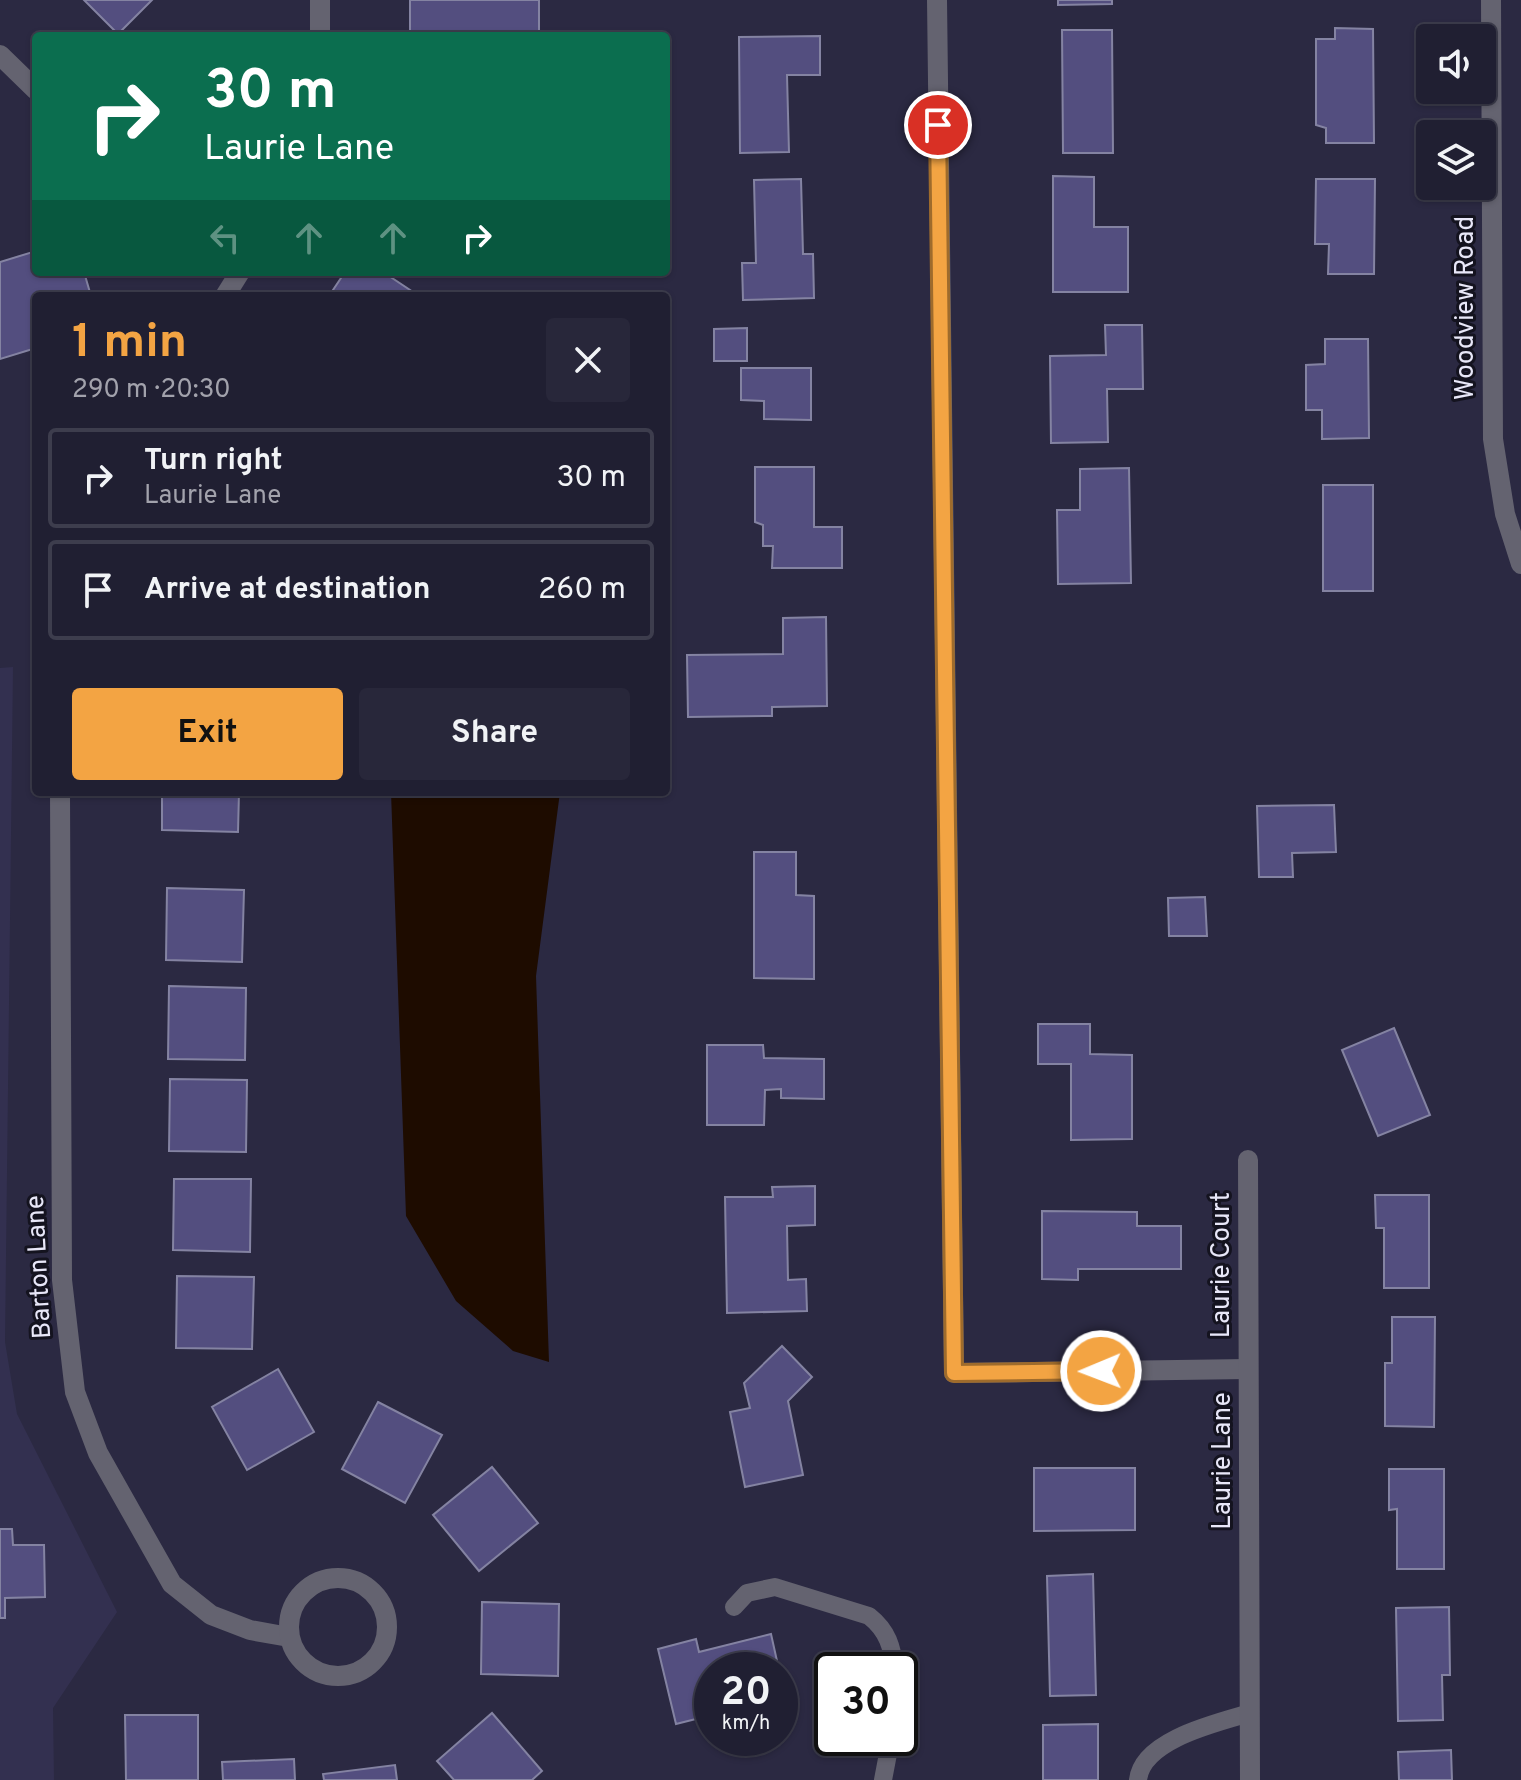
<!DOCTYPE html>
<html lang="en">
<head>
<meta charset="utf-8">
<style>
	body { margin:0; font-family:Overpass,sans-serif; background:#28273a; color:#f1f3f6; height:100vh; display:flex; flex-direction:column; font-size:30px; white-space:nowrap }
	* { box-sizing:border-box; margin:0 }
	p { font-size:26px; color:#a2a2ac }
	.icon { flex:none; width:44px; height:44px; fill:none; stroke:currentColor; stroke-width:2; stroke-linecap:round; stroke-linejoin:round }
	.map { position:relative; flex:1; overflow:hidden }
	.sheet { position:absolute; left:32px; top:292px; width:638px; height:504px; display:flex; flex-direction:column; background:#201f32; border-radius:8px; box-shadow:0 2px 6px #0004,0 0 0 2px #3d3d4d }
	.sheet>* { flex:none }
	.top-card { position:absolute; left:32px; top:32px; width:638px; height:244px; border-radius:8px; box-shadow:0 2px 6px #0004,0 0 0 2px #3d3d4d; background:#0b6e4f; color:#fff; overflow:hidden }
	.buttons { position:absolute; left:1416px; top:24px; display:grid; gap:16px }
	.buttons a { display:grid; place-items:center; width:80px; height:80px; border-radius:8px; background:#201f32; box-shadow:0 2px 6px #0004,0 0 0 2px #3d3d4d; font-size:40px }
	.speed { position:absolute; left:694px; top:1652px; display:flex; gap:16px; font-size:40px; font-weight:700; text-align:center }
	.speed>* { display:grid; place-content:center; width:104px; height:104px; border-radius:50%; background:#201f32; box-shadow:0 2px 6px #0004,0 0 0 2px #3d3d4d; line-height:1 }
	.speed small { font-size:20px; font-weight:400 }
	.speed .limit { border:4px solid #111; border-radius:12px; background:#fff; color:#111 }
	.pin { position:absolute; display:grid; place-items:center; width:68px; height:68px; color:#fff; margin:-34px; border:4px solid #fff; border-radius:50%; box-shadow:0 2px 8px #0007 }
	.me { position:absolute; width:88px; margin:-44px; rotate:269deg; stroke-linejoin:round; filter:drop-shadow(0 0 6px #0008) }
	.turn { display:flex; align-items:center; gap:28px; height:168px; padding:0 40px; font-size:36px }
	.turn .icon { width:104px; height:104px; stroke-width:2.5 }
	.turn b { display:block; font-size:56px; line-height:68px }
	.lanes { display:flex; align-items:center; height:76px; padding:0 40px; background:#0003; justify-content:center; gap:40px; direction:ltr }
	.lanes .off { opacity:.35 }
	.round { display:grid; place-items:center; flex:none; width:84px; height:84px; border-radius:8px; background:#28273a }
	.overview { display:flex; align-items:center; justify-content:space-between; height:136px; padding:0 40px }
	h1 { font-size:48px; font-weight:700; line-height:60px; color:#f3a443 }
	.primary-button { display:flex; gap:16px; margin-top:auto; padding:16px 40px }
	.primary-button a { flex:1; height:92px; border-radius:8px; background:#f3a443; color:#111; font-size:32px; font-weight:700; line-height:92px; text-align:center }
	.primary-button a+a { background:#28273a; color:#f1f3f6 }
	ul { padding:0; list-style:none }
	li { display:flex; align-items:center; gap:24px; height:100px; margin:0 16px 12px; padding:0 24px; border:4px solid #3d3d4d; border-radius:8px }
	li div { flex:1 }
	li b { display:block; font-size:30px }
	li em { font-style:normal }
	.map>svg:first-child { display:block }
	.built { fill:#333050 }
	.water { fill:#1e0c00 }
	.building { fill:#534e7f; stroke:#8483a2; stroke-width:2 }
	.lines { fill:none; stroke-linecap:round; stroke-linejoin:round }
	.service { stroke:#646370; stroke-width:18 }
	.minor { stroke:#646370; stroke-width:20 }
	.route-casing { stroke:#9e6b2c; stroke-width:20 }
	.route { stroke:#f3a443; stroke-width:14 }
	.labels { text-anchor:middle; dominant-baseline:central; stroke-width:6; stroke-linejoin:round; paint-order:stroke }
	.street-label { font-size:26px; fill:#e8e7f8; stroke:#14131f }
</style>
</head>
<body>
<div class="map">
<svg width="1521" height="1780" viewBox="0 0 1521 1780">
	<rect width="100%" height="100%" fill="#2b2942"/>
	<!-- built -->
	<path class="built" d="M13 667 5 1342 17 1414 117 1612 53 1708 54 1780H0V668Z"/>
	<!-- water -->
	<path class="water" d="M391 792H560L536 976 549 1362 513 1351 456 1301 406 1216Z"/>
	<!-- building -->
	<g class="building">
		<path d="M84 0H152L118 34Z"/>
		<rect x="410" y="0" width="129" height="36"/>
		<path d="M1058 0H1112V4L1058 5Z"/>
		<path d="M1335 28 1373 29 1374 143H1326V128L1316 125V39H1335Z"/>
		<path d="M1062 30H1112L1113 153H1063Z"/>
		<path d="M820 36V75H787L789 152 740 153 739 37Z"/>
		<path d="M1053 176 1094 177V227H1128V292H1053Z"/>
		<path d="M801 179 803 254H813L814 298 743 300 742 263H756L754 180Z"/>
		<path d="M1316 179H1375L1374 274H1328L1329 244H1315Z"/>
		<path d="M36 251V272H84L91 296H36V348L0 359V262Z"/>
		<path d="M345 272H383L419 296H329Z"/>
		<path d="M1105 325H1142L1143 389H1107L1108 442 1051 443 1050 356 1106 355Z"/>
		<path d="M747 328V361H714V329Z"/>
		<path d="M1325 339H1368L1369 438 1322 439V410H1306V365L1325 364Z"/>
		<path d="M741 368H811V420L764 419V401L741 400Z"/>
		<path d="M755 467H814V527H842V568H772L773 546H763V525L755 522Z"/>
		<path d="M1129 468 1131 583 1058 584 1057 510H1080V469Z"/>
		<rect x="1323" y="485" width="50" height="106"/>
		<path d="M826 617 827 706 772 707V716L688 717 687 655 783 654V618Z"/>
		<path d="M162 792H239L238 832 162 830Z"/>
		<path d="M1334 805 1336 852 1292 853 1293 877H1259L1257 806Z"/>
		<path d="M754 852H796V895L814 896V979L754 978Z"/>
		<path d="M167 888 244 890 242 962 166 960Z"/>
		<path d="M1205 897 1207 936H1169L1168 898Z"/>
		<path d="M169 986 246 988 245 1060 168 1059Z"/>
		<path d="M1038 1024H1090V1054L1132 1055V1139L1071 1140V1064H1038Z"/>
		<path d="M1394 1028 1430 1115 1378 1136 1342 1050Z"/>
		<path d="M707 1045H763L764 1058 824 1059V1099L781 1098V1089L765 1090 764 1125H707Z"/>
		<path d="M170 1079 247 1080 246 1152 169 1151Z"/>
		<path d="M174 1179H251L250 1252 173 1250Z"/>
		<path d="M815 1186V1225L787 1226 788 1280 806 1279 807 1311 727 1313 725 1197H773L772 1187Z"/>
		<path d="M1375 1195H1429V1288H1384V1228H1376Z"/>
		<path d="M1042 1211 1137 1212V1226H1181V1269H1078V1280L1042 1279Z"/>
		<path d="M177 1276 254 1277 252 1349 176 1348Z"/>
		<path d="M1392 1317H1435L1434 1427 1385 1426V1363H1392Z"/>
		<path d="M782 1346 812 1377 788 1401 803 1475 745 1487 730 1412 750 1408 744 1383Z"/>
		<path d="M278 1369 314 1432 247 1470 212 1407Z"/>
		<path d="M378 1402 442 1435 405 1503 342 1469Z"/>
		<path d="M492 1467 538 1523 479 1571 433 1515Z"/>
		<path d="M1034 1468H1135V1530L1034 1531Z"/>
		<path d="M1389 1469H1444V1569H1397V1509L1389 1510Z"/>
		<path d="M0 1529H12L13 1545H44L45 1597 5 1598V1618H0Z"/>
		<path d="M1093 1574 1096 1695 1050 1696 1047 1576Z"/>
		<path d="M482 1602 559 1604 558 1676 481 1674Z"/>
		<path d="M1449 1607 1450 1675H1442L1443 1720 1398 1721 1396 1608Z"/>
		<path d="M771 1634 779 1670H712V1715L676 1724 658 1649 696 1639 699 1652Z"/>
		<path d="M492 1713 542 1771 532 1780H454L437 1761Z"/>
		<path d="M125 1715H198V1780H126Z"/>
		<path d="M1098 1724V1780H1043V1725Z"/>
		<path d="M1451 1750 1452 1780H1399L1398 1752Z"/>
		<path d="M294 1759 295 1780H223L222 1762Z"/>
		<path d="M395 1765 397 1780H324L323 1774Z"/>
	</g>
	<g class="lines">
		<!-- service -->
		<g class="service">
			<path d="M734 1607 747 1593 775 1587 869 1616C888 1631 892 1647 895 1670"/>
			<path d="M883 1780 891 1738"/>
			<path d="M1138 1780C1142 1740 1216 1723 1250 1713"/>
		</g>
		<!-- minor -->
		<g class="minor">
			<path d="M320 0V36"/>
			<path d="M937 0 954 1373 1248 1369"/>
			<path d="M1491 0 1493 439 1505 514 1521 564"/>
			<path d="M0 55 36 90"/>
			<path d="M225 296 240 272"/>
			<path d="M60 792 62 1280 75 1392 98 1453 172 1584 211 1615 250 1630 289 1637"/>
			<path d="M1248 1160 1250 1780"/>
			<circle cx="338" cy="1627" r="49"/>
		</g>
	</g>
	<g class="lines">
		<!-- route casing -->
		<g class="route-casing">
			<path id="route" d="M938 125 954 1373 1101 1371"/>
		</g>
		<!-- route -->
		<use href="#route" class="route"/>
	</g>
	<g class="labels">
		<!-- street labels -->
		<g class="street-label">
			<text transform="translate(1466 308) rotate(-90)">Woodview Road</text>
			<text transform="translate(1222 1265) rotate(-90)">Laurie Court</text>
			<text transform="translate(40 1267) rotate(-93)">Barton Lane</text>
			<text transform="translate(1223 1461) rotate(-90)">Laurie Lane</text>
		</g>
	</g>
</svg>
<div class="buttons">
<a><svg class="icon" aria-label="sound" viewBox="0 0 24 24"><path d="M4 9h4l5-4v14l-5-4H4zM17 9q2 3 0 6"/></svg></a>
<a><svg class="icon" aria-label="layers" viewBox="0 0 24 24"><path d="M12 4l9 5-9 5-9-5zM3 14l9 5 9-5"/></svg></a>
</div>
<div class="speed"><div>20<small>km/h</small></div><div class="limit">30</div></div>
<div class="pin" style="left:938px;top:125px;background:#d93025"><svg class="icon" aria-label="arrive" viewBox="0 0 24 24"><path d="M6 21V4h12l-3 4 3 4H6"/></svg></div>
<svg class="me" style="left:1101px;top:1371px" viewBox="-20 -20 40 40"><circle r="17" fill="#f3a443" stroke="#fff" stroke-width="3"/><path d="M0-11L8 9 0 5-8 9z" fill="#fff"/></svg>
<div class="top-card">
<div class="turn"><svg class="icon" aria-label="right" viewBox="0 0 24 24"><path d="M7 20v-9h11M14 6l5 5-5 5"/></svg><div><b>30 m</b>Laurie Lane</div></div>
<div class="lanes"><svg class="icon off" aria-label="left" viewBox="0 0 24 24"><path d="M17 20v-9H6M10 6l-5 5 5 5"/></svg><svg class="icon off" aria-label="ahead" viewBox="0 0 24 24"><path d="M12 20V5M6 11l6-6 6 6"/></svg><svg class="icon off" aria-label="ahead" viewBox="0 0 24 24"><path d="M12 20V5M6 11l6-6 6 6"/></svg><svg class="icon" aria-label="right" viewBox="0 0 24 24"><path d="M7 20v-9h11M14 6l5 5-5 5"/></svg></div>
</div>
<section class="sheet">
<div class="overview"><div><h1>1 min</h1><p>290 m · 20:30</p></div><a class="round"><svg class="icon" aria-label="close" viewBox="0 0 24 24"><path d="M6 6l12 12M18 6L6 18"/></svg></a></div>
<ul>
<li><svg class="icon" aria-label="right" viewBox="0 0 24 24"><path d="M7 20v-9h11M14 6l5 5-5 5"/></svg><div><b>Turn right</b><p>Laurie Lane</p></div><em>30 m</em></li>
<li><svg class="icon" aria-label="arrive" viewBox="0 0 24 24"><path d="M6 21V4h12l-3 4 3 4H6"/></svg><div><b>Arrive at destination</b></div><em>260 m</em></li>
</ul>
<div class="primary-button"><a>Exit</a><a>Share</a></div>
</section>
</div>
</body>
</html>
